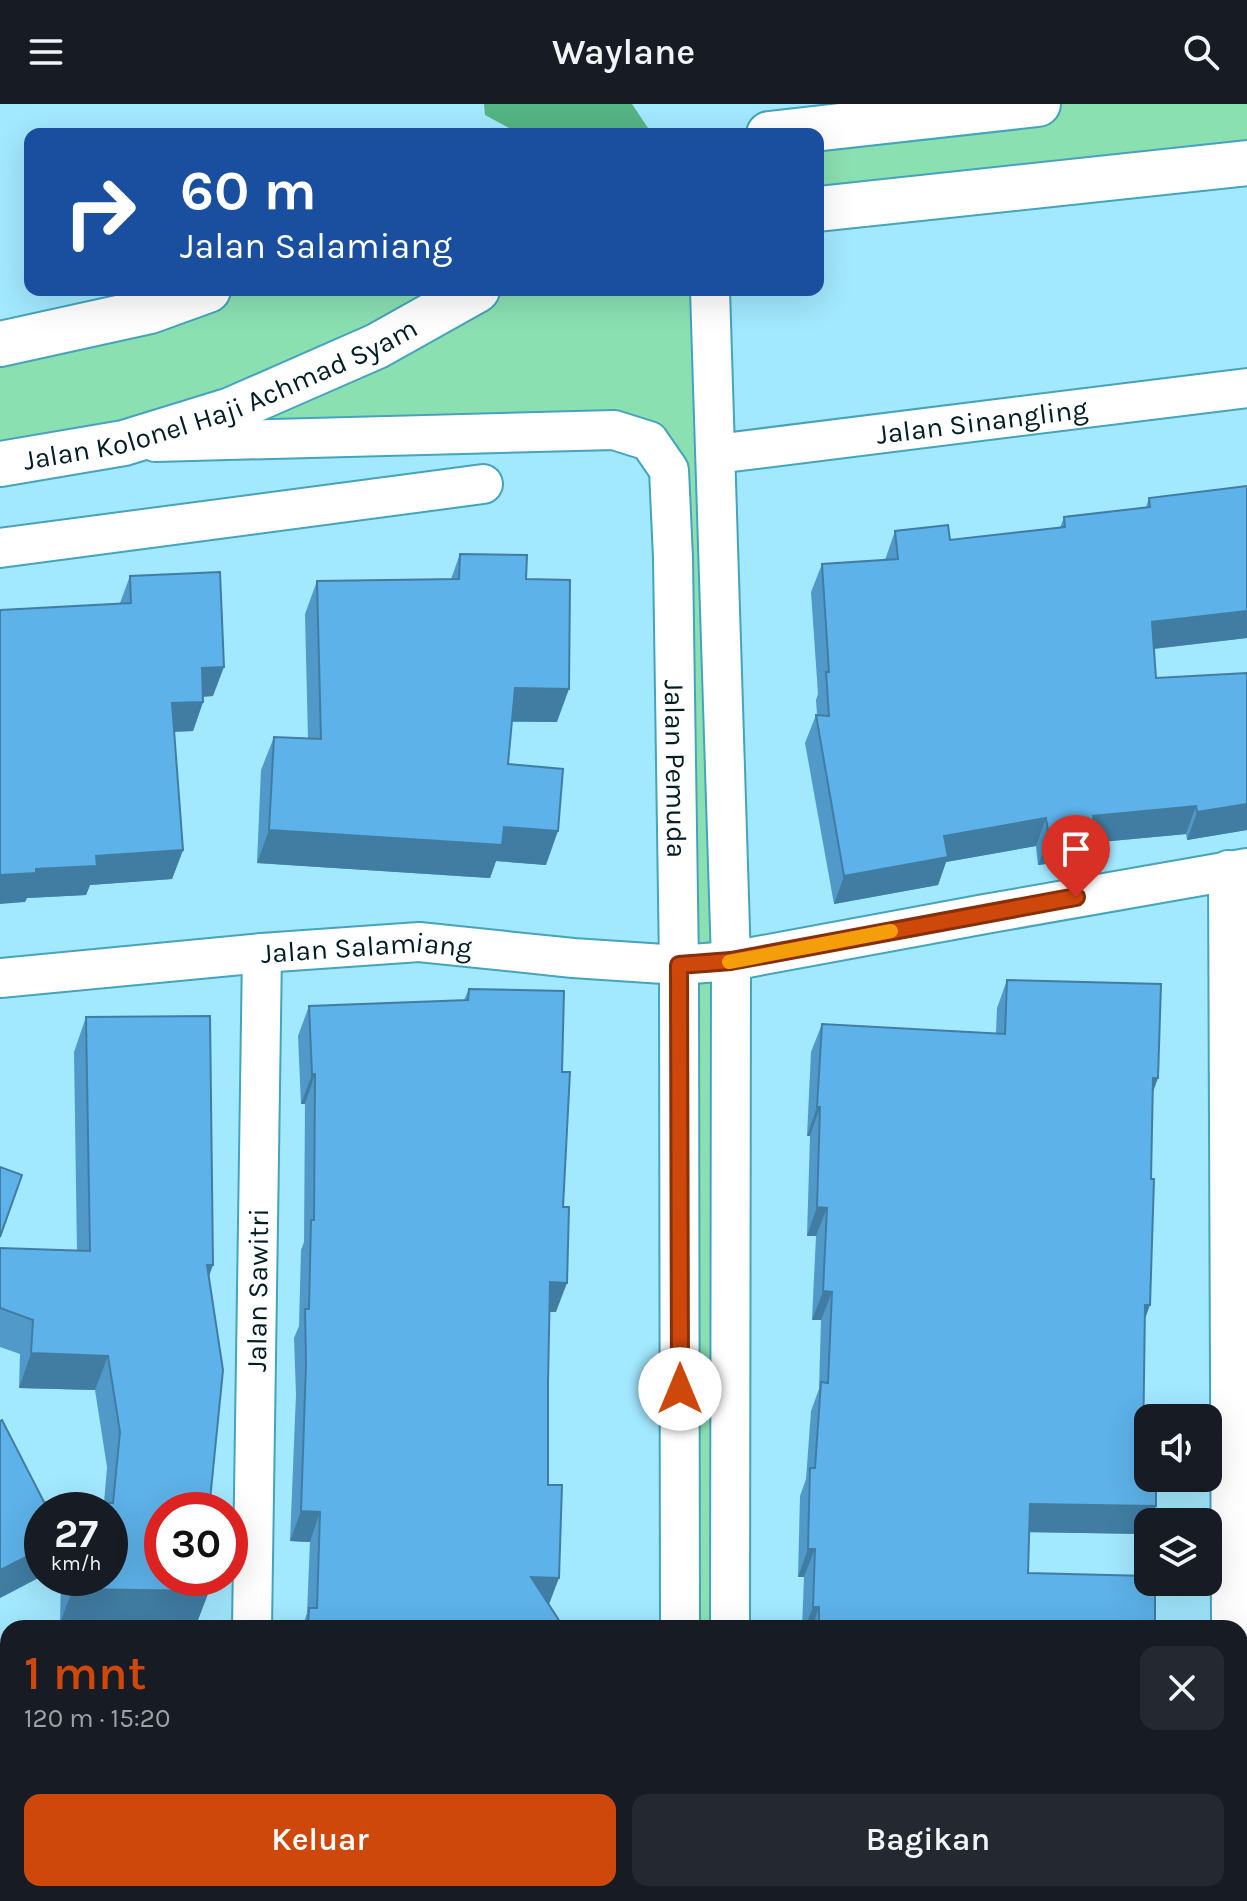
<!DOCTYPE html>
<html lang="id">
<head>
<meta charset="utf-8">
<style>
	body { margin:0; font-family:Karla,sans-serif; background:#242831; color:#f1f3f6; height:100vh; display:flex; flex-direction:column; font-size:30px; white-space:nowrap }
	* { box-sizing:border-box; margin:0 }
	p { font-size:26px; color:#9ea1a6 }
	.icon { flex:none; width:44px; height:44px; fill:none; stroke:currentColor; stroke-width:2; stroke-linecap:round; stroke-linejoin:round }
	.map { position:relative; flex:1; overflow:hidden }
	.drawer { position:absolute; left:0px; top:1516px; width:1248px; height:282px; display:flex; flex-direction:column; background:#171b24; border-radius:24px 24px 0 0; box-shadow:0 8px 32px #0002 }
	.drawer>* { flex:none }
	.hud { position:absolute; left:24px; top:24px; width:800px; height:168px; border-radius:16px; box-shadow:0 8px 32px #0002; background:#1a4fa0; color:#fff; overflow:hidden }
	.fabs { position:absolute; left:1134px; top:1300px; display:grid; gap:16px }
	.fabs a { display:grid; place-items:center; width:88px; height:88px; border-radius:16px; background:#171b24; box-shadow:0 8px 32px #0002; font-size:40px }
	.speed { position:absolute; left:24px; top:1388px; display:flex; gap:16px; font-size:40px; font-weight:700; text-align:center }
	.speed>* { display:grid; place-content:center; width:104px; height:104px; border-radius:50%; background:#171b24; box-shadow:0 8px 32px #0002; line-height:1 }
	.speed small { font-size:20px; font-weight:400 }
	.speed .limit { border:12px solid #d22; background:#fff; color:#111 }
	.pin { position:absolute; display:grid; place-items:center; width:68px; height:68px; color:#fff; margin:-82px -34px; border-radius:50% 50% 50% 0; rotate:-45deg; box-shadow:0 0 8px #0007 }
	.pin .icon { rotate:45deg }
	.me { position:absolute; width:88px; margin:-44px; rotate:0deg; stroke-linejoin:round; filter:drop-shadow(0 0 6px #0008) }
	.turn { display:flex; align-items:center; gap:28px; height:168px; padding:0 24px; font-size:36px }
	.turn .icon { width:104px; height:104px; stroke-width:2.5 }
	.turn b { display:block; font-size:56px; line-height:68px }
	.round { display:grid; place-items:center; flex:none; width:84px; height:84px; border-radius:16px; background:#242831 }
	.summary { display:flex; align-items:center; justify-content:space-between; height:136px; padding:0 24px }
	h1 { font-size:48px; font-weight:600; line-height:60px; color:#ce480c }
	.cta { display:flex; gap:16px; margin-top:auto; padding:16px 24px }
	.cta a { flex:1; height:92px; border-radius:16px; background:#ce480c; color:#fff; font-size:32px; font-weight:600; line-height:92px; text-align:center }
	.cta a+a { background:#242831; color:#f1f3f6 }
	header { display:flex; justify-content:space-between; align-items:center; height:104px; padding:0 24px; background:#171b24; font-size:36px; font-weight:600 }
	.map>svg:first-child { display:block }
	.green { fill:#8be0b2 }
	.forest { fill:#55b484 }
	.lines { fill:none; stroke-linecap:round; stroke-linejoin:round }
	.street-casing { stroke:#45a3bd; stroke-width:42 }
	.secondary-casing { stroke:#45a3bd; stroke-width:48 }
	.street { stroke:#fff; stroke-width:38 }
	.secondary { stroke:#fff; stroke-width:44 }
	.wall { fill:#5099c8 }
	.shaded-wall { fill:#417da3 }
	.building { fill:#5db2e9; stroke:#417da3; stroke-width:2 }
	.route-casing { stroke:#862f08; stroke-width:20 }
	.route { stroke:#ce480c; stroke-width:14 }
	.slow { stroke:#f59e0b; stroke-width:14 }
	.labels { text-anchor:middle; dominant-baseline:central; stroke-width:6; stroke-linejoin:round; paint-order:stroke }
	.street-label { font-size:28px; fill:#011d25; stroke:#a2e8fe }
</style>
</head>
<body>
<header><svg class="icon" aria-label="menu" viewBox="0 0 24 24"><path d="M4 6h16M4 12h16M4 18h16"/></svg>Waylane<svg class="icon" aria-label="search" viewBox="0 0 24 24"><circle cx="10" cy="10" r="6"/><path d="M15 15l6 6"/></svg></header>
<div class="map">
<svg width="1247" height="1797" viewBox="0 0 1247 1797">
	<rect width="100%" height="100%" fill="#a2e8fe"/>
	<!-- green -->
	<g class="green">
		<path d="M1038 0H1247V59L818 104V30Z"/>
		<path d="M205 186H710L730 1524H680L679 861 649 337 0 360V240Z"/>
	</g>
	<!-- forest -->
	<path class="forest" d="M484 0H632L652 30H520L485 11Z"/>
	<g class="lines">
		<!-- street casing -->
		<g class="street-casing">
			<g id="street">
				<path d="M710 186 731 857 730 1524"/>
				<path id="s1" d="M155 338 614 326 649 337 669 366 673 454 679 861 680 1524"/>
				<path id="s2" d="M716 350 1247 284"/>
				<path d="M0 444 483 380"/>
				<path d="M1228 766 1231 1524"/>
				<path id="s3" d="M0 874 262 849 419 838 573 854 679 861 731 857 985 810 1247 764"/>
				<path id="s4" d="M252 1524 262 849"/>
				<path d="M1240 1759H1247"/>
				<path d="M681 1790V1797"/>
				<path d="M729 1790V1797"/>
				<path d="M248 1797V1790"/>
			</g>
		</g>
		<!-- secondary casing -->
		<g class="secondary-casing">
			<g id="secondary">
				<path d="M769 30 1038 0"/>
				<path d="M818 105 1247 59"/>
				<path d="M0 240 150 207 208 186"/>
				<path id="s5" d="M0 360 124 339 231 306 377 242 477 186"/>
			</g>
		</g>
		<!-- street -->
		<use href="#street" class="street"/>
		<!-- secondary -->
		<use href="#secondary" class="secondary"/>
	</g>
	<!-- wall -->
	<g class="wall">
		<path d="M1149 394 1247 534 1154 545 1156 574 1247 569V726L1187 736 1186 730 1090 739 1085 755 1038 761 1036 742 946 758 938 781 834 800 805 639 816 611H817L816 596 818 590 811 488 822 460 885 456 895 427 950 436 1060 424 1064 413 1146 403Z"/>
		<path d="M460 450 526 475 557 618H512L508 660 546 761 496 757 490 774 257 759 261 666 274 633 308 635 305 510 317 477 451 475Z"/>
		<path d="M130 472 213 592 203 593V598L193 627 174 628 183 746 172 775 90 781 86 791 27 794 25 798 120 499Z"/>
		<path d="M1007 876 1153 989 1144 1218 1143 1347 1156 1402 1150 1418H1148V1424L1146 1430 1029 1428 1028 1469 1155 1524H802L804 1473H798L800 1392 806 1375 811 1307 819 1285 821 1216H812L816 1132H807L810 1032H807L811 948 822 920 996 929 997 904Z"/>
		<path d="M469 885 562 968 556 1208H549L548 1381 549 1501 564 1524H302L307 1509 310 1438 290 1437 296 1290 294 1234 299 1222 301 1146 304 1138 305 1000H301L298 932 309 902 464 896Z"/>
		<path d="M86 913 209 1173 162 1406 209 1487 196 1521 60 1519 61 1474H110V1406H42V1472L0 1494V1317L44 1398 104 1399 107 1363 95 1286 19 1284 20 1250 0 1243V1144L77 1147 74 948Z"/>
		<path d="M303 1790H545L529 1791 532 1797H303Z"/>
	</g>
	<!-- shaded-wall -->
	<g class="shaded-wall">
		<path d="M1247 507V534L1142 546 1152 518Z"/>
		<path d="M224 563 213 592 191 593 202 564Z"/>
		<path d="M515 584 569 585 557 618 503 617Z"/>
		<path d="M203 598 193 627 161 628 172 599Z"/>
		<path d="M1247 700V726L1187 736 1197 708Z"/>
		<path d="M1196 702 1186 730 1090 739 1085 755 1038 761 1049 733 1093 712Z"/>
		<path d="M1046 714 1036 742 946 758 938 781 834 800 844 772 944 732Z"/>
		<path d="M504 723 558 727 546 761 496 757 490 774 257 759 269 726Z"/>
		<path d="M183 746 172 775 90 781 86 791 27 794 25 798 0 800V771L36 765 96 752Z"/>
		<path d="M312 970H315L305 1000H301Z"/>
		<path d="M1153 974H1158L1148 1002Z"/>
		<path d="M817 1003H820L810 1032H807Z"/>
		<path d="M817 1103 827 1104 816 1132H807Z"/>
		<path d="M207 1161H213L201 1195Z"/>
		<path d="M550 1178 567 1179 556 1208H539Z"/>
		<path d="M823 1187 832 1188 821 1216H812Z"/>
		<path d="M1145 1201H1150L1140 1229Z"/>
		<path d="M31 1249 108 1252 95 1286 19 1284Z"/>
		<path d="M1030 1400 1156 1402 1150 1418H1148V1424L1146 1430 1019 1428Z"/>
		<path d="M301 1407 320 1408 310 1438 290 1437Z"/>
		<path d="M42 1445V1472L0 1494V1466Z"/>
		<path d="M808 1445H815L804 1473H798Z"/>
		<path d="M531 1473 559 1474 548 1503Z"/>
		<path d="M73 1485 209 1487 196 1521 60 1519Z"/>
		<path d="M813 1503H819L812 1524H805Z"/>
		<path d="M8 1648V1668L0 1677V1657Z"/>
	</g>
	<!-- building -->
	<g class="building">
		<path d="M1247 382V507L1152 518 1156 574 1247 569V700L1197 708 1196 702 1093 712 1095 727 1049 733 1046 714 944 732 948 753 844 772 816 611 829 612 826 568H829L822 460 898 455 895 427 948 421 950 436 1065 423 1064 413 1150 403 1149 394Z"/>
		<path d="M460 450 527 451 526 475 570 476 569 585 515 584 508 660 563 665 558 727 504 723 502 741 269 726 274 633 321 635 317 477 459 475Z"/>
		<path d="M220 468 224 563 202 564 203 598 172 599 183 746 96 752 97 762 36 765V769L0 771V506L131 499 130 472Z"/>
		<path d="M1007 876 1161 880 1158 974H1153L1151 1075H1154L1150 1201H1145L1143 1347H1148V1374H1156V1402L1030 1400 1028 1469 1148 1472V1478H1155V1524H819V1503H813L815 1445H808L810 1364H815L821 1278 828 1279 832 1188 823 1187 827 1104 817 1103 820 1003H817L822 920 1005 930Z"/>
		<path d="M469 885 564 887 562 968H570L563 1103H569L567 1179 550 1178 548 1279V1381H562L559 1474 531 1473 564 1524H308L309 1504H317L320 1408 301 1407 306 1260 305 1205H309L311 1116H314L315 970H312L309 902 468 896Z"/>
		<path d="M210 912 213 1161H207L223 1266 209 1406H162V1474H209V1487L73 1485V1474H110V1406H42V1445L0 1466V1317L2 1316 44 1398 113 1399 120 1328 108 1252 31 1249 33 1216 0 1204V1144L90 1147 86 913Z"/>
		<path d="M0 1063 22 1071 0 1133Z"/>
		<path d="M0 1610 8 1617V1648L0 1657Z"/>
		<path d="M0 1707H8V1790H189L190 1797H0Z"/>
		<path d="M313 1790H529L532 1797H316L317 1791H313Z"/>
	</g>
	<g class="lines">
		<!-- route casing -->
		<g class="route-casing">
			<path id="route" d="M680 1285 679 861 731 857 1076 793"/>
		</g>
		<!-- route -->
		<use href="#route" class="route"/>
		<!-- slow -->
		<path class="slow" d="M729 858 891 827"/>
	</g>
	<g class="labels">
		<!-- street labels -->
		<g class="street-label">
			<text stroke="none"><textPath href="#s5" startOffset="232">Jalan Kolonel Haji Achmad Syam</textPath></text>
			<text stroke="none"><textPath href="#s2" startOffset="268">Jalan Sinangling</textPath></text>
			<text stroke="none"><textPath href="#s1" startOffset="830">Jalan Pemuda</textPath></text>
			<text stroke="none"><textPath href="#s3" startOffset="368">Jalan Salamiang</textPath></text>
			<text stroke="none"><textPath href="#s4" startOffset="338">Jalan Sawitri</textPath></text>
		</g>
	</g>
</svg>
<div class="fabs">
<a><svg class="icon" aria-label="sound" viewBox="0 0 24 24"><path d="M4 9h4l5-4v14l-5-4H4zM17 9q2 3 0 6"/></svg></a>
<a><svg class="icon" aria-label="layers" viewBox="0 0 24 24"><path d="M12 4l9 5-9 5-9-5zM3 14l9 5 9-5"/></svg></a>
</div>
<div class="speed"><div>27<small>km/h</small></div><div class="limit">30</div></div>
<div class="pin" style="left:1076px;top:793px;background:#d93025"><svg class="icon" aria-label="arrive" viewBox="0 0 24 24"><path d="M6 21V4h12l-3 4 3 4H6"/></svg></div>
<svg class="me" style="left:680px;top:1285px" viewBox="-20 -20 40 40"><circle r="19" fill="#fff"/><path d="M0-13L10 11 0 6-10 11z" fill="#ce480c"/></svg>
<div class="hud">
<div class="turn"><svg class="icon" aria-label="right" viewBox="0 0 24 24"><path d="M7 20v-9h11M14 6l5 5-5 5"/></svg><div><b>60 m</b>Jalan Salamiang</div></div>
</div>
<section class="drawer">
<div class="summary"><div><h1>1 mnt</h1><p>120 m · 15:20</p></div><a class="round"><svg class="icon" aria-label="close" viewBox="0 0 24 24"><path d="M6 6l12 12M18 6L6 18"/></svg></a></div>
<div class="cta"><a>Keluar</a><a>Bagikan</a></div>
</section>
</div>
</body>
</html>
